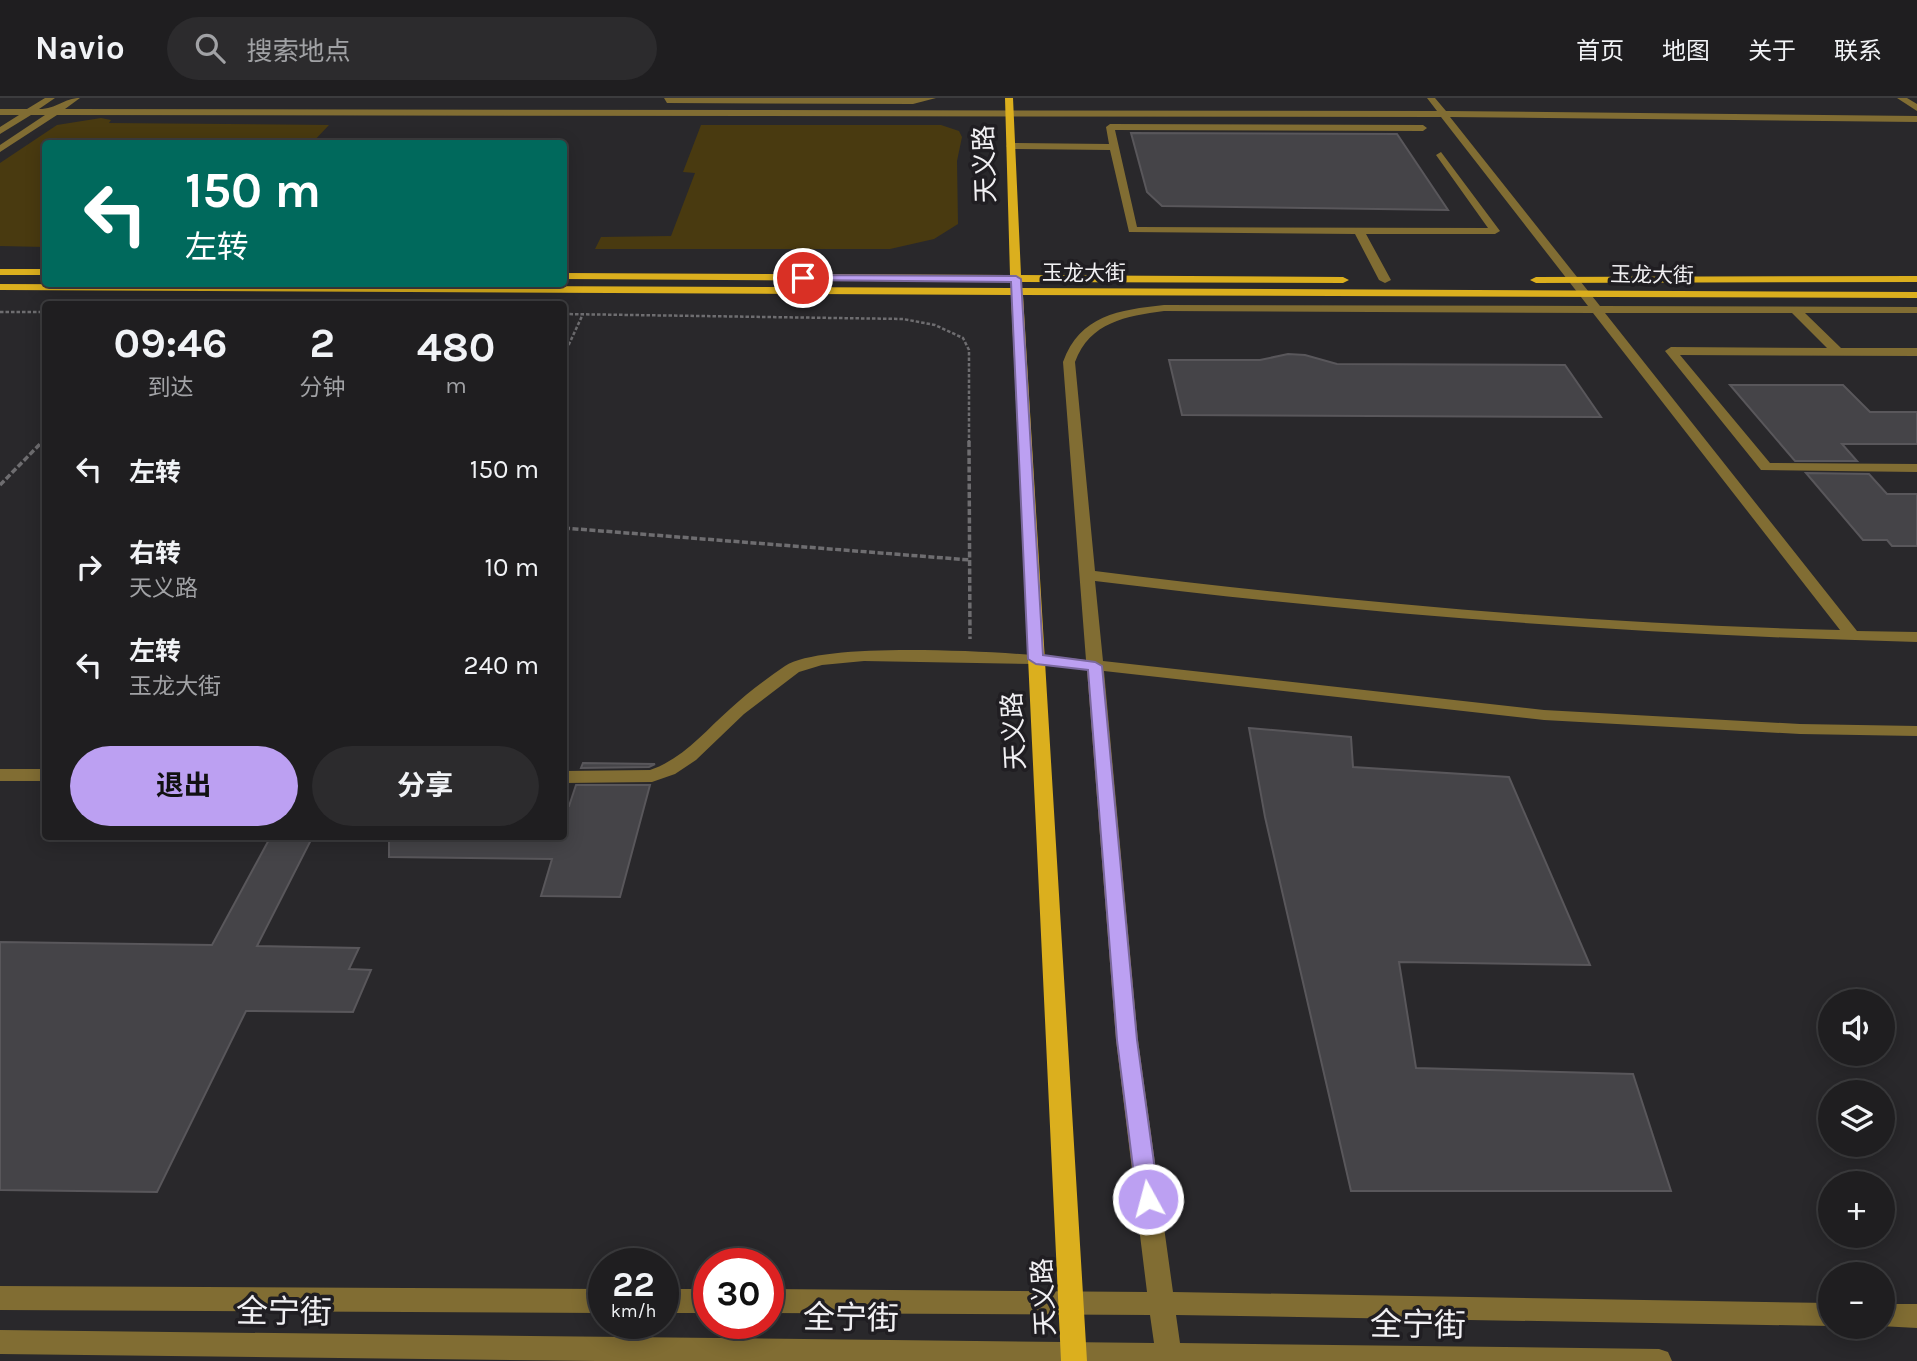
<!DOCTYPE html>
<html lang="zh">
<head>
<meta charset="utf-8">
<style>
	body { margin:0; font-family:Karla,"Noto Sans SC",sans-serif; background:#2c2b2d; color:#f1f3f6; height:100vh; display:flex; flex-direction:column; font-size:26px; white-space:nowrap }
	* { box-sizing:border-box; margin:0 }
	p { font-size:23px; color:#a1a2a5 }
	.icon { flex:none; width:38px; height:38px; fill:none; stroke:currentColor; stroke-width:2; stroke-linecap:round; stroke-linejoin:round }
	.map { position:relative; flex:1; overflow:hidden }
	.drawer { position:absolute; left:42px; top:203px; width:525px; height:539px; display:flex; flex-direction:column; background:#1f1e20; border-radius:7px; box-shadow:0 4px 18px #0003,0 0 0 2px #3c3c3e }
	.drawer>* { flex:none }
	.guide { position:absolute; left:42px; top:42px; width:525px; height:147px; border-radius:7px; box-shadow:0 4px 18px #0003,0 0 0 2px #3c3c3e; background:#00695c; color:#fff; overflow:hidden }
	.fabs { position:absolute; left:1818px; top:891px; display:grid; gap:14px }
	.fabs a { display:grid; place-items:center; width:77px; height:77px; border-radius:50%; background:#1f1e20; box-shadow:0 4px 18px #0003,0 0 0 2px #3c3c3e; font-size:35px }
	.speed { position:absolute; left:588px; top:1150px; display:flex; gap:14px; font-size:35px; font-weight:700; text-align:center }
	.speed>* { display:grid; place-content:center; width:91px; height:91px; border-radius:50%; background:#1f1e20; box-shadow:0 4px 18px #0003,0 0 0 2px #3c3c3e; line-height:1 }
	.speed small { font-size:18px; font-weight:400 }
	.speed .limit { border:10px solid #d22; background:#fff; color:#111 }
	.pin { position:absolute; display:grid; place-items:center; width:60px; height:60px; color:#fff; margin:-30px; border:4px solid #fff; border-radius:50%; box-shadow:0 2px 7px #0007 }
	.me { position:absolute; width:77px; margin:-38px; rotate:353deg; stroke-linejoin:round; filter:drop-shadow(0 0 5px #0008) }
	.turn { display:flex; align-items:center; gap:24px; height:147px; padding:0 28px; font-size:32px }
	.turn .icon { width:91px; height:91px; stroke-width:2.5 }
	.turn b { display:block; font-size:49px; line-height:60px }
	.eta { display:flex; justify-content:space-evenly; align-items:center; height:119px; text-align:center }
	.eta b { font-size:42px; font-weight:700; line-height:49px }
	.cta { display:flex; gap:14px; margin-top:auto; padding:14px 28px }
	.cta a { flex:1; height:80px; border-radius:42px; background:#bca0f2; color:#111; font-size:28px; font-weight:700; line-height:80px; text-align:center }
	.cta a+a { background:#2c2b2d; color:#f1f3f6 }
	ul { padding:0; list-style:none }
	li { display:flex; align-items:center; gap:21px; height:98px; padding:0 28px }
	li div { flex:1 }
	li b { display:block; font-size:26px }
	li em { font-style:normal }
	header { display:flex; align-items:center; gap:42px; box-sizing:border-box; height:98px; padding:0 35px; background:#1f1e20; border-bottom:2px solid #3c3c3e }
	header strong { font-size:33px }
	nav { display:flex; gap:38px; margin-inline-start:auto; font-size:24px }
	.search { width:490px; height:63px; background:#2c2b2d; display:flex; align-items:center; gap:18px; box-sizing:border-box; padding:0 24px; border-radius:38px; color:#a1a2a5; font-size:26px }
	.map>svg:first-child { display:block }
	.green { fill:#493a10 }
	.building { fill:#454448; stroke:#59575b; stroke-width:2 }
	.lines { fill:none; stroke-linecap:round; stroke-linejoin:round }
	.path-far1 { stroke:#6e6d70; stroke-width:2.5; stroke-dasharray:3.5 2; stroke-linecap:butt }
	.path { stroke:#6e6d70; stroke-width:3.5; stroke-dasharray:6 2.5; stroke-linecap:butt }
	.minor { fill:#816d33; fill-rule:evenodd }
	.major { fill:#dbaf1e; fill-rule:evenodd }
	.route { fill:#bca0f2; stroke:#7a689d; stroke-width:2 }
	.labels { text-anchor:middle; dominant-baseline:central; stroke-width:7; stroke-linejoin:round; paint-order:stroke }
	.far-street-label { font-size:21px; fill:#f1f0f3; stroke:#201e22 }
	.street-label { font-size:26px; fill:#f1f0f3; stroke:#201e22 }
	.near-street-label { font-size:32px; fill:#f1f0f3; stroke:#201e22 }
</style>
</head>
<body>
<header>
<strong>Navio</strong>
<div class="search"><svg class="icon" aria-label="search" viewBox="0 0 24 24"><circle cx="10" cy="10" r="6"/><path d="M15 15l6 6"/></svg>搜索地点</div>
<nav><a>首页</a><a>地图</a><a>关于</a><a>联系</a></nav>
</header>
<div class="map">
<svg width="1917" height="1263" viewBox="0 0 1917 1263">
	<rect width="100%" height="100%" fill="#29282b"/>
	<!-- green -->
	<g class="green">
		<path d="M101 20 111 22 109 25 329 27 312 45 46 46 45 149 0 148V65L57 27Z"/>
		<path d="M701 27H941L959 33 962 39 957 63 958 126 934 141 890 151H595L601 139 671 138 695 75 683 74Z"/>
	</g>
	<!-- building -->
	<g class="building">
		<path d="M1131 35 1397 36 1448 112 1162 108 1147 94Z"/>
		<path d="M1288 256 1305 257 1337 266 1565 267 1601 319 1182 317 1169 262H1260Z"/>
		<path d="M1730 287H1843L1870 314H1917V346H1842L1857 363H1795Z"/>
		<path d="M1806 375 1869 376 1887 396H1917V448H1892L1887 442H1863Z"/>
		<path d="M1249 630 1351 639 1353 669 1509 679 1590 867 1399 864 1416 970 1633 976 1671 1093H1351L1265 719Z"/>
		<path d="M583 665 655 666 649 669 581 670Z"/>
		<path d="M576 687H650L620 799 541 798 552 761 389 759V738H564V708H569Z"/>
		<path d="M271 738H313L257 848 359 850 349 871 371 872 353 914 246 913 157 1094 0 1092V844L212 847Z"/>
	</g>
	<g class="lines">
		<!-- path-far1 -->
		<g class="path-far1">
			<path d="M0 214H46"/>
			<path d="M564 216 903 221 935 227 963 240 969 252V345"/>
			<path d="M564 257 583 216"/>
			<path d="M41 345 46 340"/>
		</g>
		<!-- path -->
		<g class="path">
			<path d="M969 343 970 541"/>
			<path d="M0 387 43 343"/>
			<path d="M564 430 970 462"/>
		</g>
		<!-- minor -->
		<g class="minor">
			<path d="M45 0H55L39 11C57 11 64 0 80 0L65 11 1437 13 1427 0H1435L1446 13 1917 18V24L1450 19 1600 208 1917 209V215H1805L1841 250H1917V258L1680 257 1770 365 1917 366V374L1761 372 1665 253 1671 249 1827 250 1792 215H1605L1857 533 1917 534V544C1642 537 1369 517 1095 483L1103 563 1544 612 1800 626 1917 628V638L1800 636 1544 622 1104 573 1138 942 1173 1194 1830 1205 1831 1228 1176 1217 1180 1245 1659 1251 1668 1254 1672 1263H597L0 1256V1232L1154 1245 1150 1217 768 1215V1191L1147 1194 1116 942 1087 572 1036 566 864 563 822 567 799 574 744 616 696 662 675 676 652 684 564 685V673L650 672C683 661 705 633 730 611 746 596 766 581 785 568 827 541 1030 555 1086 562L1063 264C1080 217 1119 212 1164 207L1588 208 1441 19 57 17 0 54V47L45 17H31L0 36V29L19 17H0V11H27ZM1164 213 1593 215 1840 532C1591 526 1342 504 1095 473L1075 264C1090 224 1126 218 1164 213Z"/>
			<path d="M664 0H936L913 6 667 5Z"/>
			<path d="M1897 0H1907L1917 6V13Z"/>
			<path d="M1110 26 1423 27 1427 30 1423 33 1115 32 1137 129 1488 130 1436 57 1441 54 1500 133 1495 136H1366L1391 182 1385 185 1379 182 1355 136 1129 134 1110 52 1011 51 1006 48 1011 45 1109 46 1106 29Z"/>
			<rect x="0" y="671" width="46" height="12"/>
			<path d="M0 1188 604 1191V1215L0 1212Z"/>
			<rect x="663" y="1191" width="46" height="24"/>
			<path d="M1883 1206H1917V1230L1880 1228H1883Z"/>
		</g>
		<!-- major -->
		<g class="major">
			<path d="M1005 0H1013L1021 177 1343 179 1349 182 1343 185 1022 184V190L1917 194V200L1023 197 1087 1263H1061L1011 197 0 192V186L1011 190V184L564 181V175L1010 177Z"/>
			<rect x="0" y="171" width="46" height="6"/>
			<path d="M1917 178V184L1536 185 1530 182 1536 179Z"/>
		</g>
	</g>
	<!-- route -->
	<path class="route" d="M803 177 1016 178 1021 181 1043 557 1095 564 1102 568 1137 942 1159 1101 1155 1107 1148 1110 1140 1107 1137 1101 1117 942 1088 572 1036 566 1028 561 1011 184 799 182Z"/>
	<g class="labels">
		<!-- far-street labels -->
		<g class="far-street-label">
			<text x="1084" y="175">玉龙大街</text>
			<text transform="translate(1652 177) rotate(1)">玉龙大街</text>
		</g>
		<!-- street labels -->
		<g class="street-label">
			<text transform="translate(985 66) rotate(-92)">天义路</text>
			<text transform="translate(1014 633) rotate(-93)">天义路</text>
			<text transform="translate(1044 1199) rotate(-93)">天义路</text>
		</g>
		<!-- near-street labels -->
		<g class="near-street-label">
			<text transform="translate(284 1214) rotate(1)">全宁街</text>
			<text transform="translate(851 1220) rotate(1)">全宁街</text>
			<text transform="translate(1418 1227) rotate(1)">全宁街</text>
		</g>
	</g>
</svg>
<div class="fabs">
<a><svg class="icon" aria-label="sound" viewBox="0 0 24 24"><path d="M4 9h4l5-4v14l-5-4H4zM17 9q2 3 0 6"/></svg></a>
<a><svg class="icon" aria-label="layers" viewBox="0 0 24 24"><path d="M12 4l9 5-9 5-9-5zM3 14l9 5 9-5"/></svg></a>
<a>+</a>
<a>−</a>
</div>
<div class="speed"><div>22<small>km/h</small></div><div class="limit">30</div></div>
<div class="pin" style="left:803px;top:180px;background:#d93025"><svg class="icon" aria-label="arrive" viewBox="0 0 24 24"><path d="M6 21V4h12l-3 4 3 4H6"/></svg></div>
<svg class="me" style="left:1148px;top:1101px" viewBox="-20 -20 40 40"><circle r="17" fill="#bca0f2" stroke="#fff" stroke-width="3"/><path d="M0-11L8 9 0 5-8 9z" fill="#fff"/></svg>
<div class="guide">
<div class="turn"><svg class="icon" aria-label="left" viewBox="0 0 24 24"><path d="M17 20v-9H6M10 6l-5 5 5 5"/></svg><div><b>150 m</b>左转</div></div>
</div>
<section class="drawer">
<div class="eta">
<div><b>09:46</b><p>到达</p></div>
<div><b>2</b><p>分钟</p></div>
<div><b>480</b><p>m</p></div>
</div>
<ul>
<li><svg class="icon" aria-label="left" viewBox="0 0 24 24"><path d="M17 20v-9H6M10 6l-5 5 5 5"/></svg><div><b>左转</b></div><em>150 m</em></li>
<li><svg class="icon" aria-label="right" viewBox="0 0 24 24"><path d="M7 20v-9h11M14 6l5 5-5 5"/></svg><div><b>右转</b><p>天义路</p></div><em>10 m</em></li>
<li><svg class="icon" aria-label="left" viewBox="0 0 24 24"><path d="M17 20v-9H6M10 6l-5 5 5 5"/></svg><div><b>左转</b><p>玉龙大街</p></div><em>240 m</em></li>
</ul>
<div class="cta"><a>退出</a><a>分享</a></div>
</section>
</div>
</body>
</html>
